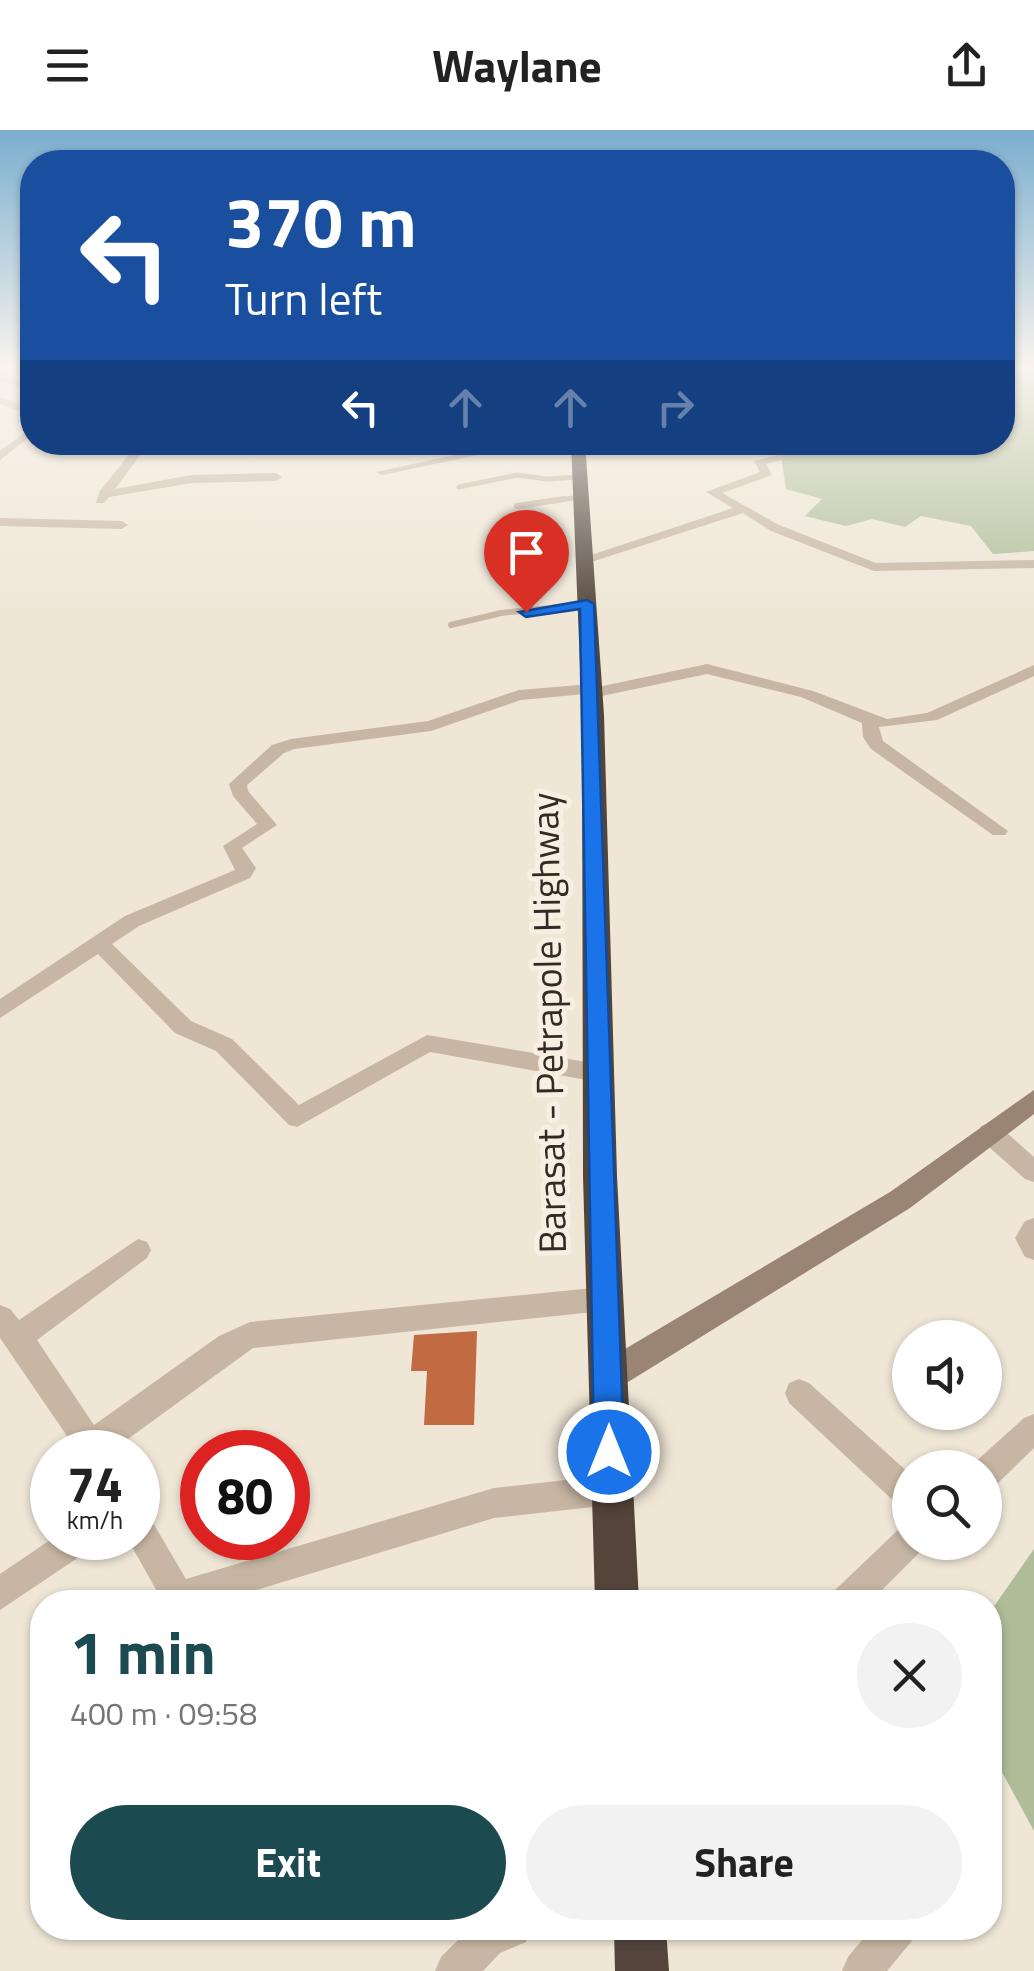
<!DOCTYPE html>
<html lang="en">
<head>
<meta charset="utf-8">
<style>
	body { margin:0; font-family:"Titillium Web",sans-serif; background:#f2f2f2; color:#222; height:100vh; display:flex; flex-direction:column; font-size:38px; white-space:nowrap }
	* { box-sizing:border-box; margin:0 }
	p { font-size:32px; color:#767676 }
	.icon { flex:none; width:55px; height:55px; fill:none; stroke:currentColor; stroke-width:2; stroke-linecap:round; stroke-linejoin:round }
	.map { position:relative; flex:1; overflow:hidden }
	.panel { position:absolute; left:30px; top:1460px; width:972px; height:350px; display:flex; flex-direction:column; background:#fff; border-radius:40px; box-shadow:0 2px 8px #0004 }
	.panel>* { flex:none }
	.guide { position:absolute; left:20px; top:20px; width:995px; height:305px; border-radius:40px; box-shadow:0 2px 8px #0004; background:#1a4fa0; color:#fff; overflow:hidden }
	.controls { position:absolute; left:892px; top:1190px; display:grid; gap:20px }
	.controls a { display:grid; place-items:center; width:110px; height:110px; border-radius:50%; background:#fff; box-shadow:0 2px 8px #0004; font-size:50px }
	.speed { position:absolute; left:30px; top:1300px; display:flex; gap:20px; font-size:50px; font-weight:700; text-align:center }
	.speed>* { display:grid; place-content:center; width:130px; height:130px; border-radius:50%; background:#fff; box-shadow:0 2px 8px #0004; line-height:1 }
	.speed small { font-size:25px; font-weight:400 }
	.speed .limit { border:15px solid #d22; background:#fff; color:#111 }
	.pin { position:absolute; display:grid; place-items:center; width:85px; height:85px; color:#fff; margin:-102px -42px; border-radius:50% 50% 50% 0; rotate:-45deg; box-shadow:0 0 10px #0007 }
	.pin .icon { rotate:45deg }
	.me { position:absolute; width:110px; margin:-55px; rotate:0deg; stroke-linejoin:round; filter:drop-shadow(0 0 8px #0008) }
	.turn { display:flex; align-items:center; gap:35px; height:210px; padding:0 40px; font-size:45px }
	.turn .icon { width:130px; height:130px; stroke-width:2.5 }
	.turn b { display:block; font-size:70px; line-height:85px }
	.lanes { display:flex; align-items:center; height:95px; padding:0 40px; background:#0003; justify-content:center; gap:50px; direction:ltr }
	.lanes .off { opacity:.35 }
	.round { display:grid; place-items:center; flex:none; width:105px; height:105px; border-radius:52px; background:#f2f2f2 }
	.summary { display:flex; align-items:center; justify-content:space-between; height:170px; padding:0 40px }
	h1 { font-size:60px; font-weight:700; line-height:75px; color:#1c4a51 }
	.primary-button { display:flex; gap:20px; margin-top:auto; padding:20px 40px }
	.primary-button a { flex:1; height:115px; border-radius:60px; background:#1c4a51; color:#fff; font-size:40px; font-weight:700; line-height:115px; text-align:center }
	.primary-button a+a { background:#f2f2f2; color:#222 }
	header { display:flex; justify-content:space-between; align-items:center; height:130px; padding:0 40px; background:#fff; font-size:45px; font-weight:700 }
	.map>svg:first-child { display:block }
	.green { fill:#aebd98 }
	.building { fill:#c26b42 }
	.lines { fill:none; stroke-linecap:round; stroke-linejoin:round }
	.lane-far1 { stroke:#c7b6a3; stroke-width:5 }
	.lane { stroke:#c7b6a3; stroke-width:6 }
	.street { fill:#c7b6a3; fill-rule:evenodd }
	.secondary { fill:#9a8575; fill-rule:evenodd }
	.highway { fill:#53453c; fill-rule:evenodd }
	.route { fill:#1a73e8; stroke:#114b97; stroke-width:2.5 }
	.labels { text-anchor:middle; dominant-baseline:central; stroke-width:10; stroke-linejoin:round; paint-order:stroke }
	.street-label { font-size:38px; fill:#322a25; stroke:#f8efe2 }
</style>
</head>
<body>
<header><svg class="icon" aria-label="menu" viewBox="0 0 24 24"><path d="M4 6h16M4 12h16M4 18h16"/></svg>Waylane<svg class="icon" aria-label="share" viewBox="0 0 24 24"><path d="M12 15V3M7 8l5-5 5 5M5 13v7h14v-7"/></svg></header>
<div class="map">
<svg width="1034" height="1841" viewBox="0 0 1034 1841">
	<rect width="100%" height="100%" fill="#efe6d6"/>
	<!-- green -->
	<g class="green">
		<path d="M1003 234H1034V421L993 424 971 396 921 386 905 397 872 389 846 396 805 386 822 369 786 359 779 313 1002 312Z"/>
		<path d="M1034 1419V1701L990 1620V1482Z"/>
	</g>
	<!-- building -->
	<path class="building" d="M477 1201 474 1295H424L427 1241H411L414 1205Z"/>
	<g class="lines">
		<!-- lane-far1 -->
		<g class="lane-far1">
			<path d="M459 357 517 345 547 349 579 347"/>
			<path d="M546 372 580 367"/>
		</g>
		<!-- lane -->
		<g class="lane">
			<path d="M517 376 564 369"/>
			<path d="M451 495 501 483 587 474"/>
		</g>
		<!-- street -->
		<g class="street">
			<path d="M0 243 32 256V262L0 250Z"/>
			<path d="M0 267 32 279V286L0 274Z"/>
			<path d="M32 297V305L0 330V321Z"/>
			<path d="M139 312H150L115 359 192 345 276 343 282 347 276 351 192 353 109 367 104 373H96L100 361Z"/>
			<path d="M515 312H540L382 345 376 342Z"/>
			<path d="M580 312H647L578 319 572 316Z"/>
			<path d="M797 320 801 325 766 334 772 345 722 363 779 395 876 433 1034 430V438L874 441 771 401 743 383 588 433 576 430 733 378 706 362 760 342 754 331Z"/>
			<path d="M0 388 122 391 128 395 122 399 0 396Z"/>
			<path d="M707 534 813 561 887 589 927 583 1034 535V546L937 590 879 597 883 611 1008 701 1005 705H993L871 619 863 607 862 593 801 567 707 544 592 568 585 564 521 570 431 601 294 619 284 623 247 655 248 661 277 695 242 718 256 738 250 748 139 796 112 814 191 891 232 909 299 975 427 905 598 934 606 937 609 943 606 949 598 952 430 922 297 997 289 995 216 921 175 903 98 824 0 888V869L125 786 235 740 223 716 257 694 233 666 229 654 272 615 291 609 428 591 519 560 591 554 598 557Z"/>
			<path d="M990 993 999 996 1034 1027V1052L1025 1049 981 1010 978 1003 981 996Z"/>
			<path d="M1034 1088V1130L1025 1127 1015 1108 1025 1091Z"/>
			<path d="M138 1109 147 1112 151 1120 147 1128 37 1210 94 1295 219 1206 250 1192 603 1157 613 1160 617 1169 613 1178 603 1181 253 1218 110 1322H78L0 1208V1175L10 1179 19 1190Z"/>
			<path d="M799 1249 809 1253 910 1344V1380L899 1376 789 1273 785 1263 789 1253Z"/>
			<path d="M1034 1284V1318L996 1355 985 1359V1338H972L974 1333 1024 1288Z"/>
			<path d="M610 1345 621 1349 625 1360 621 1371 610 1375 494 1388 217 1472H163L127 1408H138V1381L149 1386 186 1449 494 1358Z"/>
			<path d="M910 1394V1412H925L921 1421 870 1472H831L835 1460 899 1399Z"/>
			<path d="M53 1408H96L91 1419 0 1480V1444Z"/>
			<path d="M470 1798H531L526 1812 500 1823 483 1841H435L441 1827Z"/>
			<path d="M872 1798H916L911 1812 887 1841H842L848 1827Z"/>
		</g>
		<!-- secondary -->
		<path class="secondary" d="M1034 960V984L910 1078 620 1257 609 1261 598 1257 593 1246 598 1235 890 1062Z"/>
		<!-- highway -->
		<g class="highway">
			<path d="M571 312H585L604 585 617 1046 639 1472H595L583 1046 582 585Z"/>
			<path d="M614 1798H666L669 1841H615Z"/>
		</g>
	</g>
	<!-- sky -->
	<linearGradient id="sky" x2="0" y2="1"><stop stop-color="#7baed0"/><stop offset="0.48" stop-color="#f8f4ed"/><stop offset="1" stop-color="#f8f4ed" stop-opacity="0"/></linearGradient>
	<rect width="1034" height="492" fill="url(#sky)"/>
	<!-- route -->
	<path class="route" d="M587 470 594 474 624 1322 620 1333 609 1337 599 1333 594 1322 580 479 526 487 519 482Z"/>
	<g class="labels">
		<!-- street labels -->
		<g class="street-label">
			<text transform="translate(548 893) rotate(-91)">Barasat - Petrapole Highway</text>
		</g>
	</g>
</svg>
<div class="controls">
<a><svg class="icon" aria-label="sound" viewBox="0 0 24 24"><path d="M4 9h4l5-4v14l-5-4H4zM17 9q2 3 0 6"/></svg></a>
<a><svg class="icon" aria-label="search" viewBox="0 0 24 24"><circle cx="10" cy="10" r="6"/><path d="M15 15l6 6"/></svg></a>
</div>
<div class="speed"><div>74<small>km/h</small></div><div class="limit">80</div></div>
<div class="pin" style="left:526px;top:482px;background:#d93025"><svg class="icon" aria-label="arrive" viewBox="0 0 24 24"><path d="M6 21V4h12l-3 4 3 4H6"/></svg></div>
<svg class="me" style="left:609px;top:1322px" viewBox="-20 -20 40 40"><circle r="17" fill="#1a73e8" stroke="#fff" stroke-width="3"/><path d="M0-11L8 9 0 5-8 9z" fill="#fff"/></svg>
<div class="guide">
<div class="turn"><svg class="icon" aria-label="left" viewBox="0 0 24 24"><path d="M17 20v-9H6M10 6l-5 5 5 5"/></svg><div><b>370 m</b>Turn left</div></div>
<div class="lanes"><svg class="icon" aria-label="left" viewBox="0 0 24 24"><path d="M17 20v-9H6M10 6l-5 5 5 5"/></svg><svg class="icon off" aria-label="ahead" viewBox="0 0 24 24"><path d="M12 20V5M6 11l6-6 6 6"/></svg><svg class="icon off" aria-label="ahead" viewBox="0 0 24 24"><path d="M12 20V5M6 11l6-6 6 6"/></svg><svg class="icon off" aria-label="right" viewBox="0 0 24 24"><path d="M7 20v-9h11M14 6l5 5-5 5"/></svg></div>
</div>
<section class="panel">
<div class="summary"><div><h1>1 min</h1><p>400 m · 09:58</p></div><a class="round"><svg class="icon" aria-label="close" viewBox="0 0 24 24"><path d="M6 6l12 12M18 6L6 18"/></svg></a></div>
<div class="primary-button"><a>Exit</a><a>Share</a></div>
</section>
</div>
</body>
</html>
